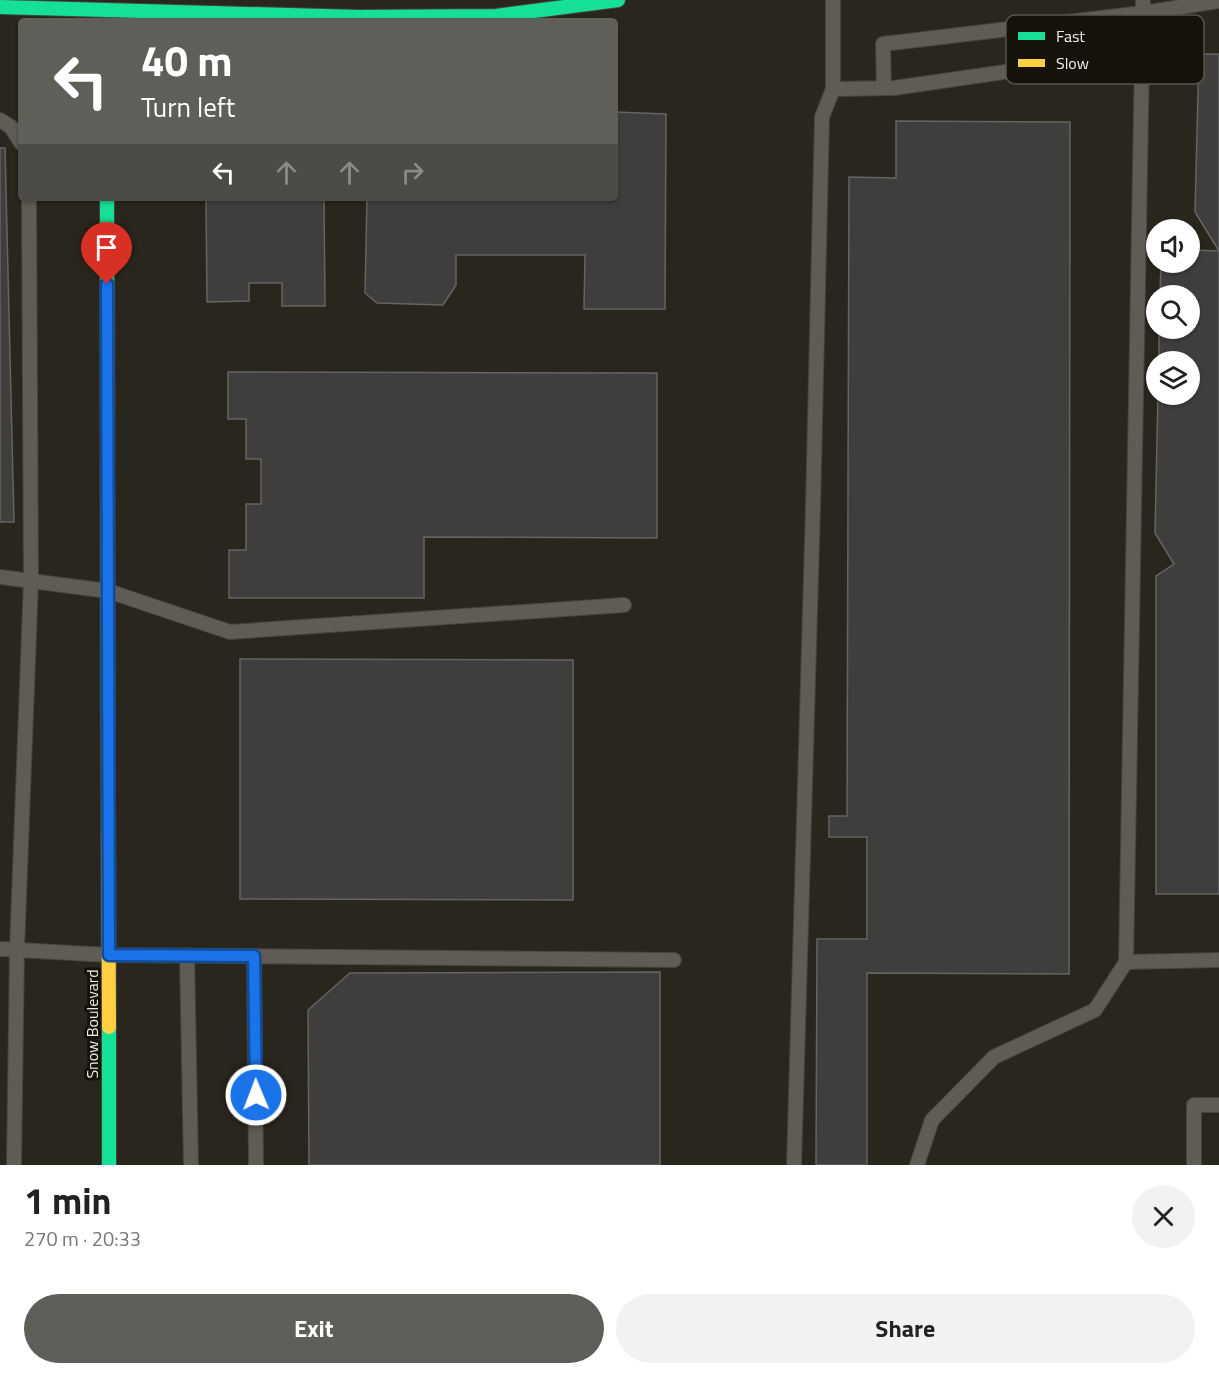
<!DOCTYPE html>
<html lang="en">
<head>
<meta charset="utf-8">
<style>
	body { margin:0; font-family:"Titillium Web",sans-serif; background:#f2f2f2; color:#222; height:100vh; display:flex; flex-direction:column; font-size:22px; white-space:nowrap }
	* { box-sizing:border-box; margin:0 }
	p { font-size:20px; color:#767676 }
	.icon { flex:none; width:33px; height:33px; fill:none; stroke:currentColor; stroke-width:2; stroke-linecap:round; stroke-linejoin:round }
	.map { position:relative; height:1165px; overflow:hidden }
	.drawer { display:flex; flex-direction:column; background:#fff; flex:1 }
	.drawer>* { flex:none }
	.banner { position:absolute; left:18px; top:18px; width:600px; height:183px; border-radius:6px; box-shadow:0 2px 4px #0004; background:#605e59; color:#fff; overflow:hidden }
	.controls { position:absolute; left:1146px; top:219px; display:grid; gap:12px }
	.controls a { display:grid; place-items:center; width:54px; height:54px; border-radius:50%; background:#fff; box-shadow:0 2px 4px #0004; font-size:30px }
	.pin { position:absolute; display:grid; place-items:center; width:51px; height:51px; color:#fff; margin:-62px -26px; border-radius:50% 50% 50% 0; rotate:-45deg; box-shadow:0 0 6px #0007 }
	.pin .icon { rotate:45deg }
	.me { position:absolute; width:66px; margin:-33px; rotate:359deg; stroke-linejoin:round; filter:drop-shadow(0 0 4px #0008) }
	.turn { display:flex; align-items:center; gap:21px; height:126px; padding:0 24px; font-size:27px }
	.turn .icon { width:78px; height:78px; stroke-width:2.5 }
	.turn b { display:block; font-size:42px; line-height:51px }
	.lanes { display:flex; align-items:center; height:57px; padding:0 24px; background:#0003; justify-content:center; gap:30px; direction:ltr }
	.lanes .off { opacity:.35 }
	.round { display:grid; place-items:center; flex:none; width:63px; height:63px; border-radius:32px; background:#f2f2f2 }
	.summary { display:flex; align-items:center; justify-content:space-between; height:102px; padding:0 24px }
	h1 { font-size:36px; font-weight:700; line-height:45px }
	.primary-button { display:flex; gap:12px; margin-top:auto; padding:12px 24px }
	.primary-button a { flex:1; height:69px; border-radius:36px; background:#605e59; color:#fff; font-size:24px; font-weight:700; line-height:69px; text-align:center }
	.primary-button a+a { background:#f2f2f2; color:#222 }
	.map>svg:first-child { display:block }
	.building { fill:#3f3e3d; stroke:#656464; stroke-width:1.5 }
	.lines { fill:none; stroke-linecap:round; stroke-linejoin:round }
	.lane-casing { stroke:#46443c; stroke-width:16 }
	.fast-casing { stroke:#46443c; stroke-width:16 }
	.slow-casing { stroke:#46443c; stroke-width:16 }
	.lane { stroke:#5f5c55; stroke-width:14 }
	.fast { stroke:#16e098; stroke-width:14 }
	.slow { stroke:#ffcf43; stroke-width:14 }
	.route-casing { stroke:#114b97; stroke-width:15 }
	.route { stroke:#1a73e8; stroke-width:10 }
	.labels { text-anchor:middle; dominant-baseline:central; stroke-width:6; stroke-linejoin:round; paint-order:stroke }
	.street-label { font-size:16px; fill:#f1eee2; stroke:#15120a }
	.key { fill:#15120a; stroke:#57544b; stroke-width:1.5 }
	.key-label { font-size:16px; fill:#f1eee2 }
</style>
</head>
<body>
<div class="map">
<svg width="1219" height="1165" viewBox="0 0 1219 1165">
	<rect width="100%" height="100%" fill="#29261d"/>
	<!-- building -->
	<g class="building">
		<path d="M1199 54H1219V251L1195 212Z"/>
		<path d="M615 112 666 114 665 309H584L585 255H456V285L443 305 377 303 365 293 367 198H615Z"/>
		<path d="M896 121 1070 122 1069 974 867 973V1165H816L817 939H867V837H829V816H847L849 177 896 178Z"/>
		<path d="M0 148H5L14 522H0Z"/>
		<path d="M206 198H324L325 306H282V283H249V301L207 302Z"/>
		<path d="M1190 250 1219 251V894H1156V576L1174 564 1155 533 1158 394H1190V362H1159V328H1190V296H1160L1161 262H1190Z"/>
		<path d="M228 372 657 373V538L424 537V598H229V550H246V504H261V459H246V419H228Z"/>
		<path d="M240 659 573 660V900L240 899Z"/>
		<path d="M660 972V1165H309L308 1010 350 973Z"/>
	</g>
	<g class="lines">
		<!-- lane casing -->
		<g class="lane-casing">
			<g id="lane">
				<path d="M1143 0 1126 962 1219 960"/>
				<path d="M884 88 883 44 1143 13 1219 1"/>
				<path d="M833 89 894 88 1142 52"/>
				<path d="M0 120 11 127 21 143"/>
				<path d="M0 577 108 591 230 632 624 605"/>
				<path d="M0 949 109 955 674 960"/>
				<path d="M187 955 191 1165"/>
				<path d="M254 956 256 1165"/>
				<path d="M14 1165 17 949 31 581 29 198"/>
				<path d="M794 1165 813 507 822 117 833 89V0"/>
				<path d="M917 1165 932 1120 994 1057 1095 1010 1126 962"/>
				<path d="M1194 1165V1105H1219"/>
			</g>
		</g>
		<!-- fast casing -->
		<g class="fast-casing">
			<g id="fast">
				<path d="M0 7 358 17 496 16 618 0"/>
				<path d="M107 198 108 791"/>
				<path d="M109 1027V1165"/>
			</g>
		</g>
		<!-- slow casing -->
		<g class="slow-casing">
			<path id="slow" d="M108 791 109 1027"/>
		</g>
		<!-- lane -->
		<use href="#lane" class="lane"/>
		<!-- fast -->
		<use href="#fast" class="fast"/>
		<!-- slow -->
		<use href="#slow" class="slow"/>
	</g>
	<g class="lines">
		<!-- route casing -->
		<g class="route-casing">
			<path id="route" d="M107 284 109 955 254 956 256 1095"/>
		</g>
		<!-- route -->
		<use href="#route" class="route"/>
	</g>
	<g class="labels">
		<!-- street labels -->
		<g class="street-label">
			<text transform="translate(92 1024) rotate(-90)">Snow Boulevard</text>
		</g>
	</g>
	<!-- legend -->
	<rect x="1006" y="15" width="198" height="69" rx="9" class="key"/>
	<rect x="1018" y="32" width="27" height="8" fill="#16e098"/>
	<rect x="1018" y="59" width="27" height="8" fill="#ffcf43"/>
	<g class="key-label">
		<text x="1056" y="42">Fast</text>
		<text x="1056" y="69">Slow</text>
	</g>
</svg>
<div class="controls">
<a><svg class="icon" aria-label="sound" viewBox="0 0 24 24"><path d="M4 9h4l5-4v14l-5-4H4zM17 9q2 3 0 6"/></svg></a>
<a><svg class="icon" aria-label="search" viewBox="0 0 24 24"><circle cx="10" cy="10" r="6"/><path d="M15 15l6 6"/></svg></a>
<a><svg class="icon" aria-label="layers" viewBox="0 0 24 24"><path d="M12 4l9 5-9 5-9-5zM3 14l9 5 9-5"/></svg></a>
</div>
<div class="pin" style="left:107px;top:284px;background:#d93025"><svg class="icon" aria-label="arrive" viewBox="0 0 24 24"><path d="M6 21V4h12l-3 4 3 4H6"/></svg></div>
<svg class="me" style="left:256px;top:1095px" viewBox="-20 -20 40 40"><circle r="17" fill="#1a73e8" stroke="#fff" stroke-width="3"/><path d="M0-11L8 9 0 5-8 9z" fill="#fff"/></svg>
<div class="banner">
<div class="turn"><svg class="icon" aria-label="left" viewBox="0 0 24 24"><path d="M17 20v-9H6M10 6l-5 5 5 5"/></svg><div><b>40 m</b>Turn left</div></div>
<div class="lanes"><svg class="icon" aria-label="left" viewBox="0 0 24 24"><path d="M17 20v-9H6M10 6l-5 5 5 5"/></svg><svg class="icon off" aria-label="ahead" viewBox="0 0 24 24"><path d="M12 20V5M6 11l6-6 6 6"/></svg><svg class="icon off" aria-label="ahead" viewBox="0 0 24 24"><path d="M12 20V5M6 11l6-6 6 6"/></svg><svg class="icon off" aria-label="right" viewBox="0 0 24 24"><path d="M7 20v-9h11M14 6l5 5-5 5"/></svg></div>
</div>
</div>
<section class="drawer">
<div class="summary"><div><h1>1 min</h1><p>270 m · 20:33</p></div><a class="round"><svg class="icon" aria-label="close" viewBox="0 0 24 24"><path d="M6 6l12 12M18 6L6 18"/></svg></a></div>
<div class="primary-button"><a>Exit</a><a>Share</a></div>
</section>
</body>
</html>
